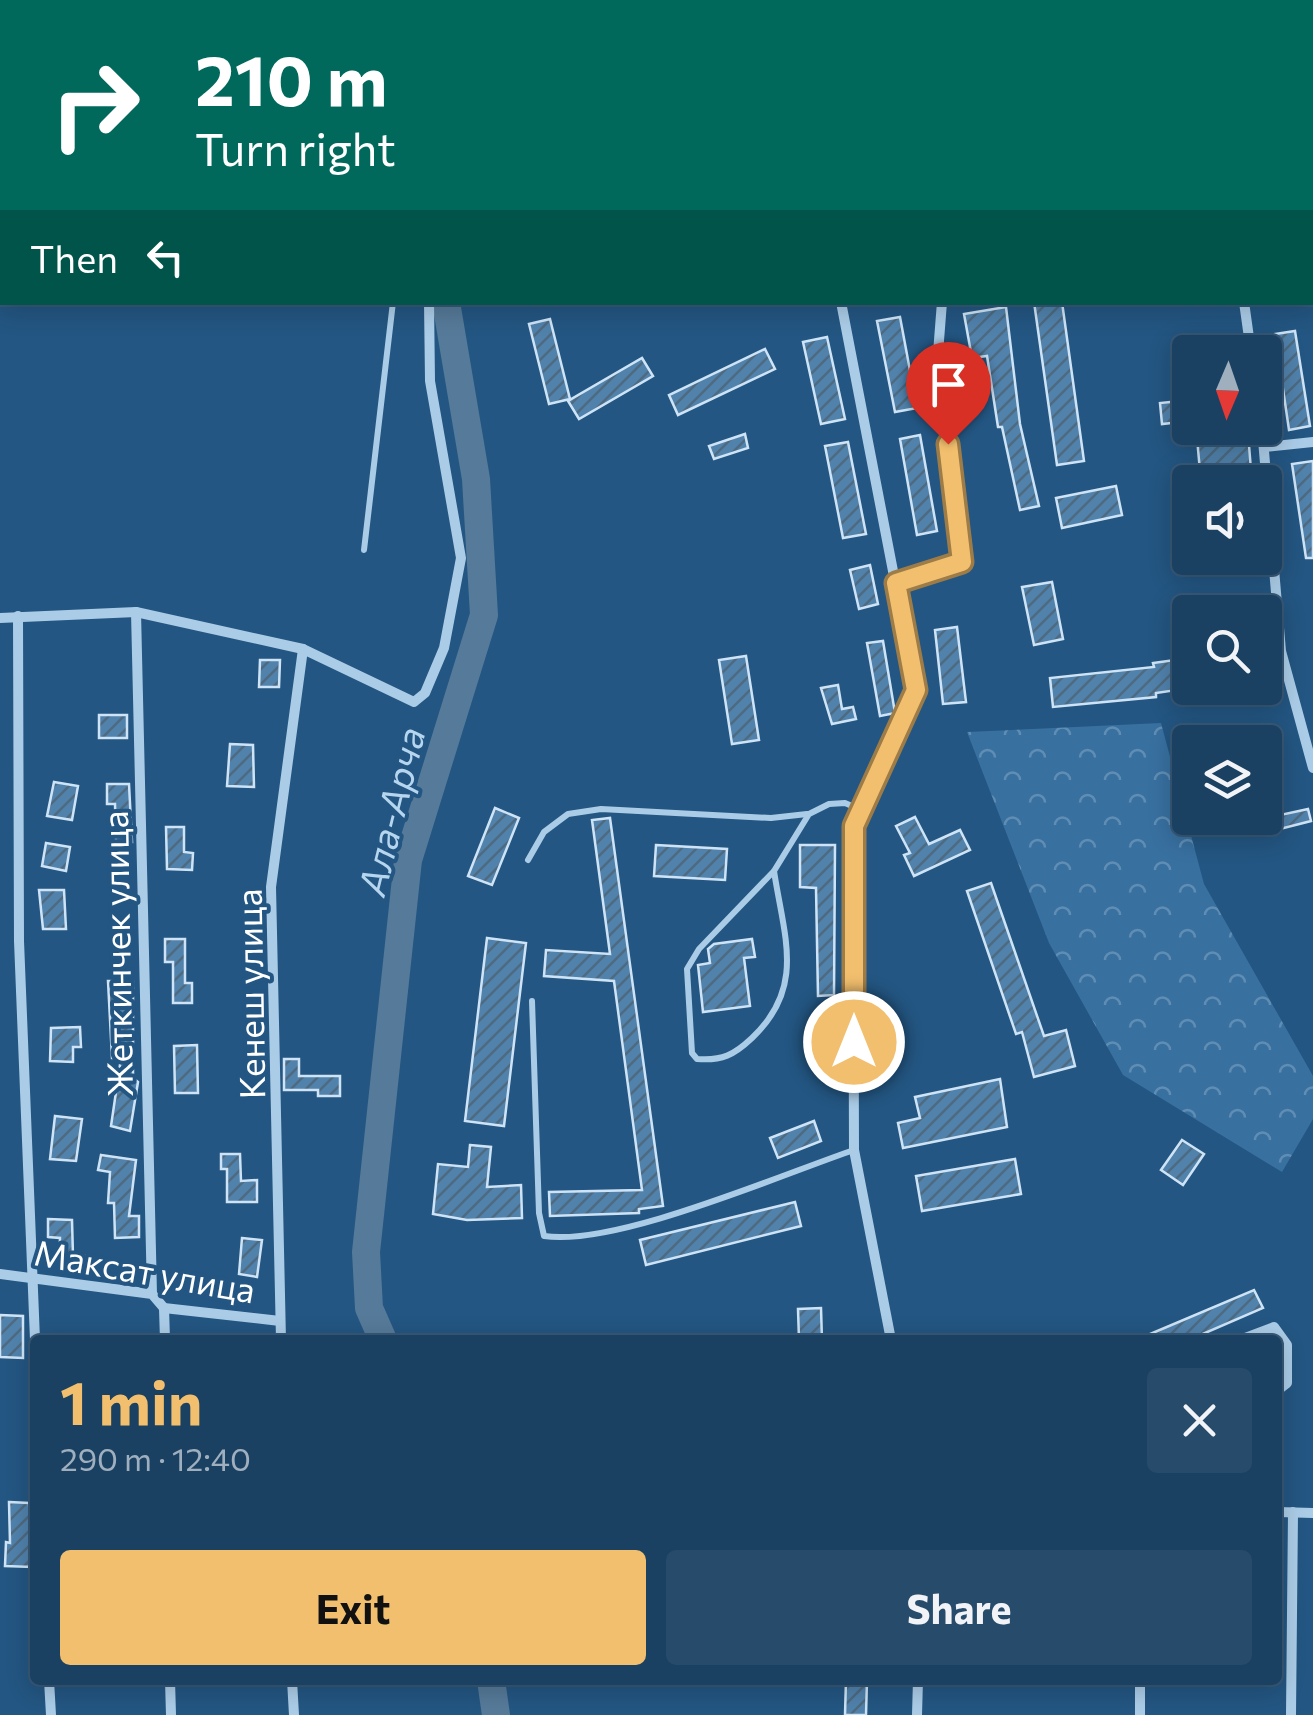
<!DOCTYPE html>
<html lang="en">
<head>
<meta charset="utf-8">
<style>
	body { margin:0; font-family:Commissioner,sans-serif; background:#274b6b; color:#f1f3f6; height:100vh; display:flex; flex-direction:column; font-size:38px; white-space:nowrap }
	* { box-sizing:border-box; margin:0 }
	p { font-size:32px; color:#9fafbe }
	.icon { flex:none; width:55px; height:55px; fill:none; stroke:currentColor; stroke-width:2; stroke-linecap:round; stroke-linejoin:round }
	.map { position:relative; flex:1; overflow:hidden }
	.side { position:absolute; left:30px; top:1335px; width:1252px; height:350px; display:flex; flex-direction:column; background:#1a4062; border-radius:10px; box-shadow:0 5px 25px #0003,0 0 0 2px #385977 }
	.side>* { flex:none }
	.banner { position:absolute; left:0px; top:0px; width:1315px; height:305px; box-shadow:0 5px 25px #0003,0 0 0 2px #385977; background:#00695c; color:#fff; overflow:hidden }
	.needle { width:65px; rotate:182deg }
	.fabs { position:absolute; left:1172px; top:335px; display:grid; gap:20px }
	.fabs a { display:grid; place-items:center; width:110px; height:110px; border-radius:10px; background:#1a4062; box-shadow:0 5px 25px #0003,0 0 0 2px #385977; font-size:50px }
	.pin { position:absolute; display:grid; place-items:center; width:85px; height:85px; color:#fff; margin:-102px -42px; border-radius:50% 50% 50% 0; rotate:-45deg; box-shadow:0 0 10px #0007 }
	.pin .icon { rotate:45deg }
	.me { position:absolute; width:110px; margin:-55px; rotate:0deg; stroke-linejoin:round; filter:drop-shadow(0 0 8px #0008) }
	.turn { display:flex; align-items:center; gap:35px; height:210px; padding:0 30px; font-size:45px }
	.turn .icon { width:130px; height:130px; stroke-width:2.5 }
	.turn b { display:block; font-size:70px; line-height:85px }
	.then { display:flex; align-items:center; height:95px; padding:0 30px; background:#0003; gap:20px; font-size:38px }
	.round { display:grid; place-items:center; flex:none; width:105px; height:105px; border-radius:10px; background:#274b6b }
	.head { display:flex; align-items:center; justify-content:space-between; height:170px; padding:0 30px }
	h1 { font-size:60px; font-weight:700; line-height:75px; color:#f2bf6e }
	.action { display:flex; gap:20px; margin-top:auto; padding:20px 30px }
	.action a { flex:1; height:115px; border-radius:10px; background:#f2bf6e; color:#111; font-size:40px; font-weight:700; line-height:115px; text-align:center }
	.action a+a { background:#274b6b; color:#f1f3f6 }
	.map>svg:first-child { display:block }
	.park { fill:url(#park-crowns) }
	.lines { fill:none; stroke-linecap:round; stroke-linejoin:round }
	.stream { stroke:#9fc8e8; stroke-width:5 }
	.canal { stroke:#567a99; stroke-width:15 }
	.river { stroke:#567a99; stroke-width:28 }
	.building { fill:url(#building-hatch); stroke:#cee4f6; stroke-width:2.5 }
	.service { stroke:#abcce7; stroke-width:6 }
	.minor { stroke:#abcce7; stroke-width:10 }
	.tertiary { stroke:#abcce7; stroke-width:18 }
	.route-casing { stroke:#9d7c48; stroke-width:25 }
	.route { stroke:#f2bf6e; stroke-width:18 }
	.labels { text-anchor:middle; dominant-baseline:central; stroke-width:8; stroke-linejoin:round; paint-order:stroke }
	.street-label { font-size:35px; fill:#fff; stroke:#235682 }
	.water-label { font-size:38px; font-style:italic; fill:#b6d6ef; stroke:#235682 }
</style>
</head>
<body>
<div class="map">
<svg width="1313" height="1715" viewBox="0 0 1313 1715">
	<defs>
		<pattern id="park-crowns" width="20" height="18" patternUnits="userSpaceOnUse" patternTransform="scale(2.5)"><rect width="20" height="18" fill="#3870a0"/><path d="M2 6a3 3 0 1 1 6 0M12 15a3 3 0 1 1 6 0" fill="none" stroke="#608db3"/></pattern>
		<pattern id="building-hatch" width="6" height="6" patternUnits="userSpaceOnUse" patternTransform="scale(2.5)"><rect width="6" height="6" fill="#5082ac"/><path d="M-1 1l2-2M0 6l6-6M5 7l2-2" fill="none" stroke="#4e6a81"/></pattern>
	</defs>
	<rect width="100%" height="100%" fill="#235682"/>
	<!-- park -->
	<path class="park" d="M1161 723 1204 884 1313 1076V1119L1282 1172 1123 1075 1049 943 967 732Z"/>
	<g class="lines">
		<!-- stream -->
		<path class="stream" d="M223 0 243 2"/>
		<!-- canal -->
		<g class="canal">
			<path d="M0 39 2 40"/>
			<path d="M1312 138H1313"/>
		</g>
		<!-- river -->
		<g class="river">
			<path d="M501 2 502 0"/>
			<path d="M383 1340 369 1308 366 1252 408 860 484 615 476 479 446 302"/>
			<path d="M491 1680 496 1715"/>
		</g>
	</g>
	<!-- building -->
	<g class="building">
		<path d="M1034 302H1062L1084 461 1057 465Z"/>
		<path d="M1006 307 1020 424 1039 506 1020 510 1002 427H998L987 356 972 358 964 314Z"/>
		<path d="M900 317 917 408 895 412 877 321Z"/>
		<path d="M550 319 570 399 549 404 529 324Z"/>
		<path d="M1295 331 1310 426 1289 430 1275 334Z"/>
		<path d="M827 337 845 419 821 424 803 342Z"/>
		<path d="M765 349 775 369 678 415 669 395Z"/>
		<path d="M642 358 653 376 579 419 568 401Z"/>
		<path d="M1190 400V421L1162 424 1160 403Z"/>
		<path d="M1248 433 1252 482H1201L1197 438Z"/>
		<path d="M745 434 748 448 714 459 709 446Z"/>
		<path d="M920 435 937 531 917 535 900 439Z"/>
		<path d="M848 442 866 534 843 538 825 446Z"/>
		<path d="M1313 461V558H1306L1292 464Z"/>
		<path d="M1116 486 1122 515 1062 528 1056 498Z"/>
		<path d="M870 565 878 604 859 609 850 570Z"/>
		<path d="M1052 582 1063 639 1034 645 1022 587Z"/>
		<path d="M957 627 966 702 943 704 935 630Z"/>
		<path d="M883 641 895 713 880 716 867 643Z"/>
		<path d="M746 656 759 740 732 744 719 660Z"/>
		<path d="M1190 658V688L1156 693V697L1053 707 1050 678 1154 667 1153 663Z"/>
		<path d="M260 660H280L279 687H259Z"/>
		<path d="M838 685 842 709 853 707 856 719 832 724 821 688Z"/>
		<rect x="99" y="715" width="28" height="23"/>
		<path d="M230 744 253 745 254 787 227 786Z"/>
		<path d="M54 782 78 786 72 820 47 816Z"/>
		<path d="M107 784H129L132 842H116L115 804H107Z"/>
		<path d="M495 808 519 818 492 885 468 876Z"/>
		<path d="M1308 809 1311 821 1260 834 1257 820Z"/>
		<path d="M915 817 929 844 960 830 970 850 914 876 904 855 910 853 896 826Z"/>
		<path d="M610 818 663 1206 639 1209V1213L550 1216 549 1192 642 1190 614 981 544 976 546 950 610 954 592 820Z"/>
		<path d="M166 827H184V852L193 853 192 870 167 869Z"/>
		<path d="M46 843 70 847 66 871 42 866Z"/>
		<path d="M656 845 727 849 725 880 654 876Z"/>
		<path d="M800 845H835L834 995 818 996 816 888 800 887Z"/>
		<path d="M991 883 1044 1036 1066 1030 1075 1066 1034 1077 1022 1032 1016 1034 967 891Z"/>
		<path d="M39 890H64L66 929H43Z"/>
		<path d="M487 938 526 943 504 1126 465 1121Z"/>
		<path d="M165 939H185V983H192V1003H173V962H165Z"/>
		<path d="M752 939 755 957 744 958 750 1006 703 1012 698 965 710 963 708 949 714 944Z"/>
		<path d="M108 981 133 982V1078L138 1082 130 1131 111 1126 121 1058H112Z"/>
		<path d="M80 1027 81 1047H73V1062L50 1061 51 1028Z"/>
		<path d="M197 1045 198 1093H175L174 1046Z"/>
		<path d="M284 1059H299V1076H340V1096H318V1090H284Z"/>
		<path d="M1000 1079 1007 1127 903 1148 898 1123 920 1118 915 1097Z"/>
		<path d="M55 1116 82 1119 76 1161 50 1159Z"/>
		<path d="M814 1121 821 1141 778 1158 770 1138Z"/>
		<path d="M1182 1140 1204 1154 1183 1185 1161 1170Z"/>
		<path d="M470 1145 491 1147 487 1187 521 1185 522 1218 467 1220 433 1214 438 1164 468 1167Z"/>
		<path d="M221 1154H240L241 1181 257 1180V1202H227V1169H221Z"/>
		<path d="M101 1155 136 1160 129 1216H139V1237L115 1238 114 1203H108L110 1172 98 1170Z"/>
		<path d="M1015 1159 1021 1194 922 1211 916 1176Z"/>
		<path d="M795 1202 801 1226 646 1265 640 1240Z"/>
		<path d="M48 1219 72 1220 73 1256H89V1271L59 1270 60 1238 48 1237Z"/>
		<path d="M242 1238 262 1240 257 1277 239 1274Z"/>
		<path d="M1254 1290 1263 1308 1189 1340H1136Z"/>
		<path d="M821 1308 822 1340H799L798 1309Z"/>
		<path d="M0 1315 23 1316V1358L0 1357Z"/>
		<path d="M9 1502 29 1503 32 1567 5 1566 6 1542 10 1543Z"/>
		<path d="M846 1680H867L866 1715H845Z"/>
	</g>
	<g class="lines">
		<!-- service -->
		<g class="service">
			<path d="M364 550 393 302"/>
			<path d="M528 860 544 832 568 814 601 809 771 818 807 814"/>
			<path d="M774 871C784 937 806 987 752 1038 734 1055 722 1061 697 1059L692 1053 687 969 699 949 774 871 809 814 829 804 845 803 861 810"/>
			<path d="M532 1001 539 1213 544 1236C615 1247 780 1175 854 1150"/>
		</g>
		<!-- minor -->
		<g class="minor">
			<path d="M527 2V0"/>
			<path d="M687 2V0"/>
			<path d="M816 2V0"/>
			<path d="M936 2V0"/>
			<path d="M1054 2V0"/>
			<path d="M1216 2V0"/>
			<path d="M0 9H2"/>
			<path d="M1312 103H1313"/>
			<path d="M841 302 916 690 853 826 854 1150 891 1340"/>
			<path d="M1244 302 1251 352"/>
			<path d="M1262 428 1281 651 1313 768"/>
			<path d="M1265 447 1313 442"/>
			<path d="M895 583 962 562 937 366 942 302"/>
			<path d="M136 612 152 1294"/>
			<path d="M18 616 19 941 35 1340"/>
			<path d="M0 618 136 612 303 649 414 702 425 693 444 648 461 558 430 381 429 302"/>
			<path d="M0 1274 152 1294 164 1308 280 1321"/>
			<path d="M164 1308 165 1340"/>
			<path d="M281 1340 271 887 303 649"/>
			<path d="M1240 1340 1274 1327 1287 1345V1383L1278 1390"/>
			<path d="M1278 1512 1313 1513"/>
			<path d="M49 1680 51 1715"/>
			<path d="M170 1680 171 1715"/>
			<path d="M292 1680 294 1715"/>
			<path d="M917 1715 918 1680"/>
			<path d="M1140 1715V1680"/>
			<path d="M1291 1715 1293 1512"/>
		</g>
		<!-- tertiary -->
		<g class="tertiary">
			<path d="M0 92H2"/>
			<path d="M1312 186H1313"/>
		</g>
	</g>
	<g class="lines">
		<!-- route casing -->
		<g class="route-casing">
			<path id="route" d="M854 1042V826L916 690 896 583 962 562 948 444"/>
		</g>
		<!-- route -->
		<use href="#route" class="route"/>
	</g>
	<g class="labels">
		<!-- street labels -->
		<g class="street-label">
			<text transform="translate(116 954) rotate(-91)">Жеткинчек улица</text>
			<text transform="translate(249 994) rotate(-91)">Кенеш улица</text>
			<text transform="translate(145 1270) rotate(10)">Максат улица</text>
		</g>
		<!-- water labels -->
		<g class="water-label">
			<text transform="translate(390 811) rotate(-76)">Ала-Арча</text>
		</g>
	</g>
</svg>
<div class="fabs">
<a><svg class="needle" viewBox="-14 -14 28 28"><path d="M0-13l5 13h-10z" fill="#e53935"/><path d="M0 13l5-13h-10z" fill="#9fafbe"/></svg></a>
<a><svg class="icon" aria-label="sound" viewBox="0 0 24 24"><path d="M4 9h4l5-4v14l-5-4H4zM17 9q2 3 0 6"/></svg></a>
<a><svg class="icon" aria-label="search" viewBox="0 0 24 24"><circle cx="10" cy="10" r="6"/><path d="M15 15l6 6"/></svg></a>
<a><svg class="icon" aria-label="layers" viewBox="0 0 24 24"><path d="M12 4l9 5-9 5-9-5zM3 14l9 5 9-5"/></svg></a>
</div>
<div class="pin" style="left:948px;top:444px;background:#d93025"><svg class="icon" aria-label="arrive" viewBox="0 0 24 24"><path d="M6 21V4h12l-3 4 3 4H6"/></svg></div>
<svg class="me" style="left:854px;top:1042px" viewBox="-20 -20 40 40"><circle r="17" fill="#f2bf6e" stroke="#fff" stroke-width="3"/><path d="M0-11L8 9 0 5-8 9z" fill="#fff"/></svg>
<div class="banner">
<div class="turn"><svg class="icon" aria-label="right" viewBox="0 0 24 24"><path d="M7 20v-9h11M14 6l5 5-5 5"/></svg><div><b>210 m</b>Turn right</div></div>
<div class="then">Then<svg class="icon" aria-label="left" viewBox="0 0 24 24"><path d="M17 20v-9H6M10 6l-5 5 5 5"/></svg></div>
</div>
<section class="side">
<div class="head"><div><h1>1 min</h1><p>290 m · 12:40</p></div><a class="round"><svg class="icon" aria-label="close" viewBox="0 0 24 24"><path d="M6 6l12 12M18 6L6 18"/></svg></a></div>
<div class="action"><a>Exit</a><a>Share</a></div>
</section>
</div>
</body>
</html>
